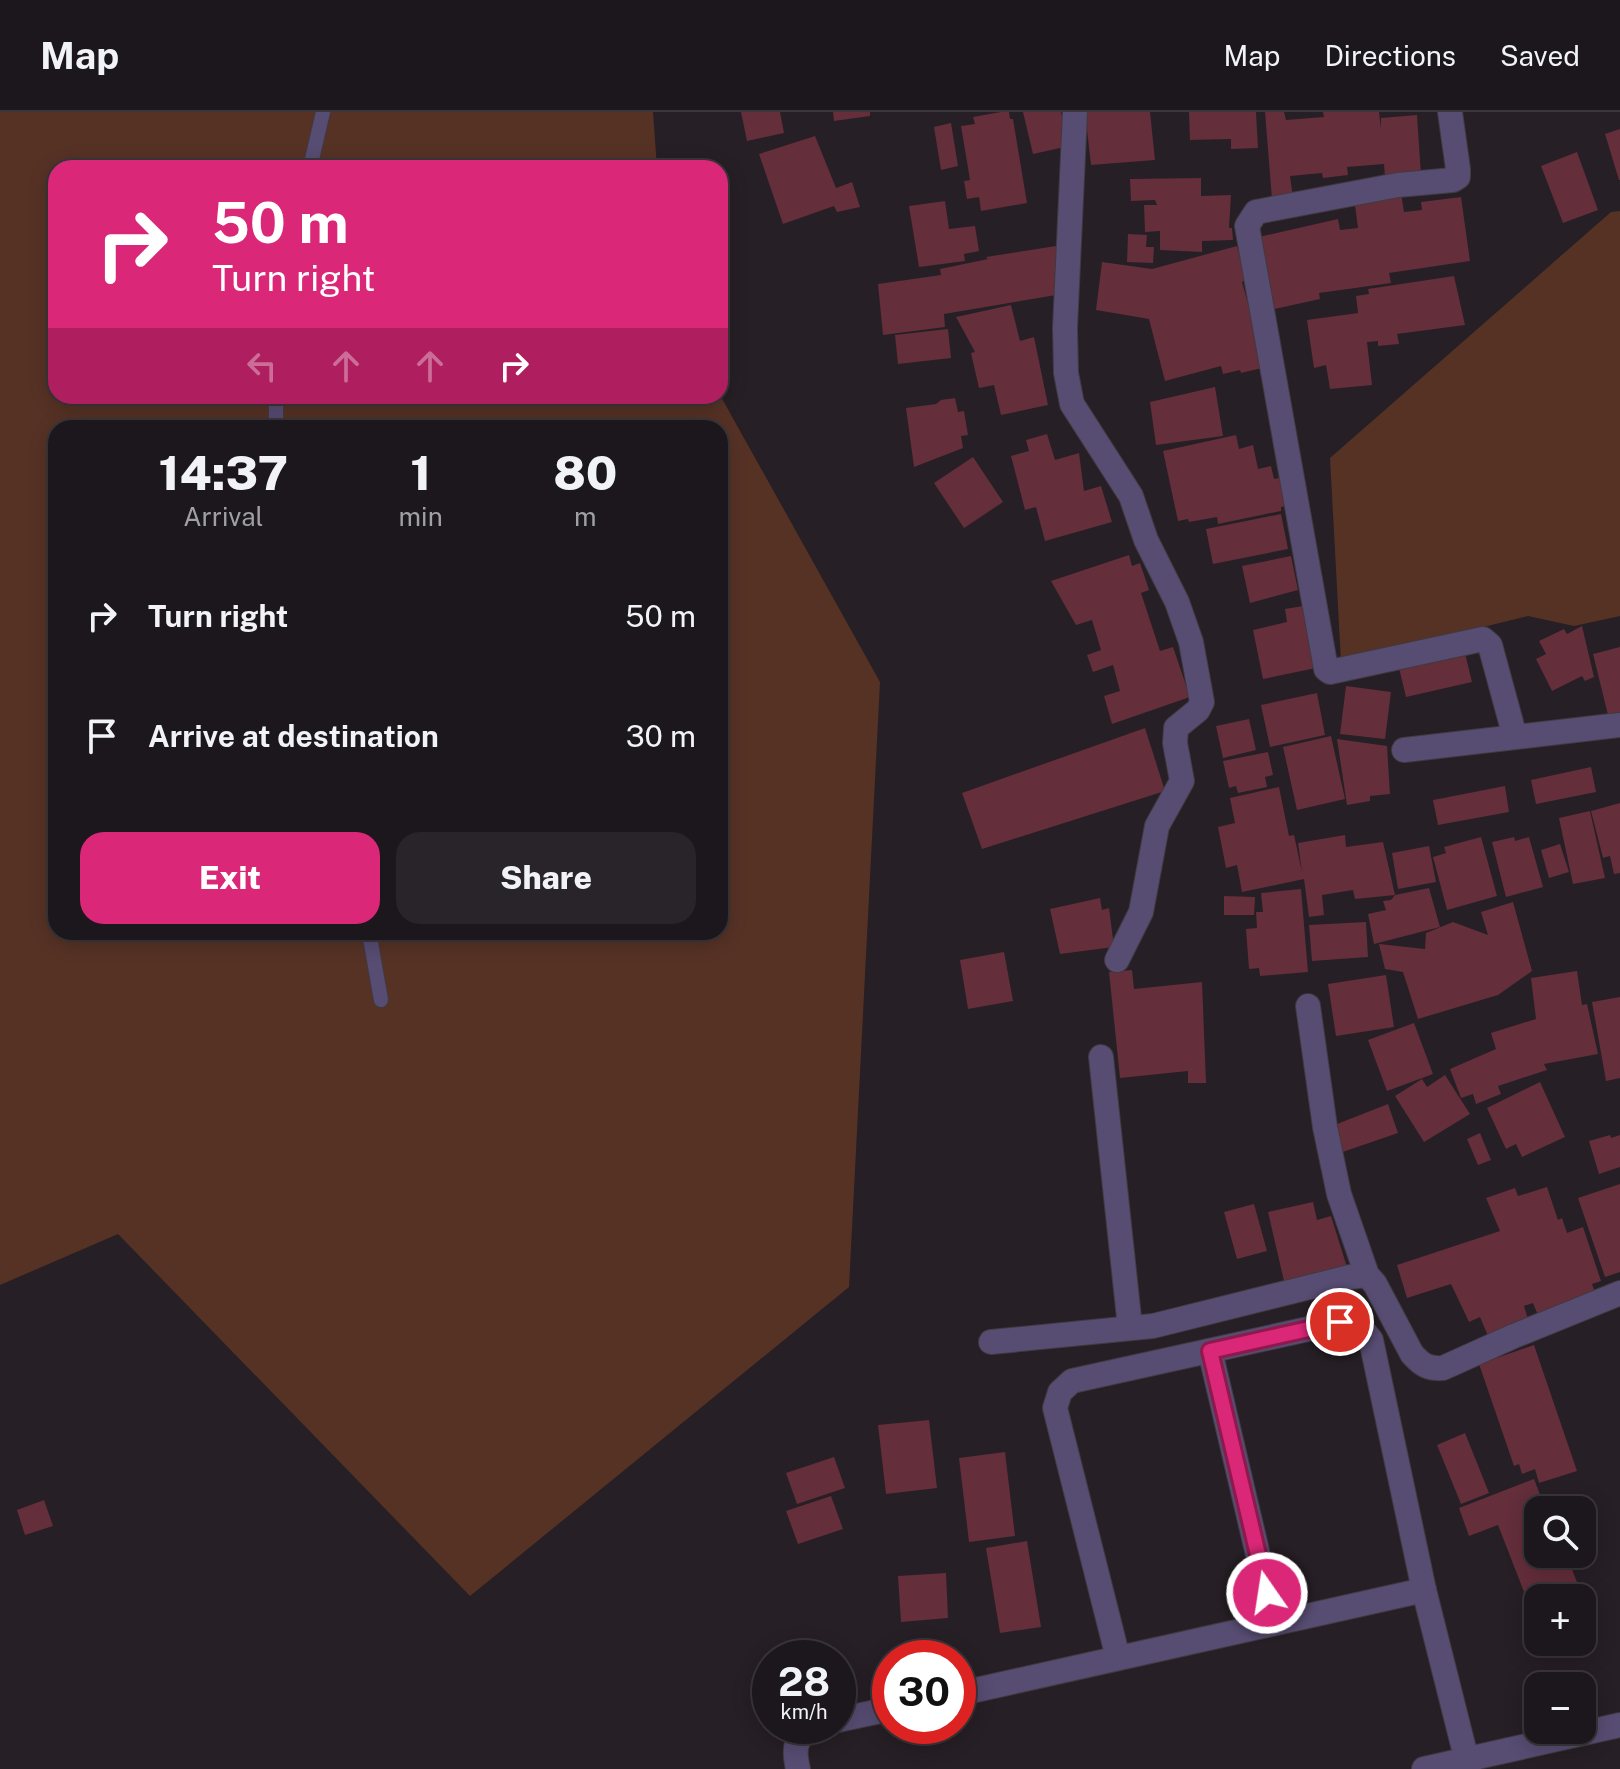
<!DOCTYPE html>
<html lang="en">
<head>
<meta charset="utf-8">
<style>
	body { margin:0; font-family:"Public Sans",sans-serif; background:#292429; color:#f1f3f6; height:100vh; display:flex; flex-direction:column; font-size:30px; white-space:nowrap }
	* { box-sizing:border-box; margin:0 }
	p { font-size:26px; color:#a09fa3 }
	.icon { flex:none; width:44px; height:44px; fill:none; stroke:currentColor; stroke-width:2; stroke-linecap:round; stroke-linejoin:round }
	.map { position:relative; flex:1; overflow:hidden }
	.drawer { position:absolute; left:48px; top:308px; width:680px; height:520px; display:flex; flex-direction:column; background:#1c171c; border-radius:24px; box-shadow:0 4px 20px #0003,0 0 0 2px #3a363b }
	.drawer>* { flex:none }
	.hud { position:absolute; left:48px; top:48px; width:680px; height:244px; border-radius:24px; box-shadow:0 4px 20px #0003,0 0 0 2px #3a363b; background:#db2777; color:#fff; overflow:hidden }
	.fabs { position:absolute; left:1524px; top:1384px; display:grid; gap:16px }
	.fabs a { display:grid; place-items:center; width:72px; height:72px; border-radius:16px; background:#1c171c; box-shadow:0 4px 20px #0003,0 0 0 2px #3a363b; font-size:40px }
	.speed { position:absolute; left:752px; top:1528px; display:flex; gap:16px; font-size:40px; font-weight:700; text-align:center }
	.speed>* { display:grid; place-content:center; width:104px; height:104px; border-radius:50%; background:#1c171c; box-shadow:0 4px 20px #0003,0 0 0 2px #3a363b; line-height:1 }
	.speed small { font-size:20px; font-weight:400 }
	.speed .limit { border:12px solid #d22; background:#fff; color:#111 }
	.pin { position:absolute; display:grid; place-items:center; width:68px; height:68px; color:#fff; margin:-34px; border:4px solid #fff; border-radius:50%; box-shadow:0 2px 8px #0007 }
	.me { position:absolute; width:88px; margin:-44px; rotate:347deg; stroke-linejoin:round; filter:drop-shadow(0 0 6px #0008) }
	.turn { display:flex; align-items:center; gap:28px; height:168px; padding:0 32px; font-size:36px }
	.turn .icon { width:104px; height:104px; stroke-width:2.5 }
	.turn b { display:block; font-size:56px; line-height:68px }
	.lanes { display:flex; align-items:center; height:76px; padding:0 32px; background:#0003; justify-content:center; gap:40px; direction:ltr }
	.lanes .off { opacity:.35 }
	.eta { display:flex; justify-content:space-evenly; align-items:center; height:136px; text-align:center }
	.eta b { font-size:48px; font-weight:800; line-height:56px }
	.action { display:flex; gap:16px; margin-top:auto; padding:16px 32px }
	.action a { flex:1; height:92px; border-radius:24px; background:#db2777; color:#fff; font-size:32px; font-weight:800; line-height:92px; text-align:center }
	.action a+a { background:#292429; color:#f1f3f6 }
	ul { padding:0; list-style:none }
	li { display:flex; align-items:center; gap:24px; height:120px; padding:0 32px }
	li div { flex:1 }
	li b { display:block; font-size:30px }
	li em { font-style:normal }
	header { display:flex; align-items:center; gap:48px; box-sizing:border-box; height:112px; padding:0 40px; background:#1c171c; border-bottom:2px solid #3a363b }
	header strong { font-size:38px }
	nav { display:flex; gap:44px; margin-inline-start:auto; font-size:28px }
	.map>svg:first-child { display:block }
	.green { fill:#563225; fill-rule:evenodd }
	.building { fill:#642e3b }
	.lines { fill:none; stroke-linecap:round; stroke-linejoin:round }
	.lane-casing { stroke:#413a40; stroke-width:16 }
	.street-casing { stroke:#413a40; stroke-width:26 }
	.lane { stroke:#574c72; stroke-width:14 }
	.street { stroke:#574c72; stroke-width:24 }
	.route-casing { stroke:#8e194d; stroke-width:20 }
	.route { stroke:#db2777; stroke-width:14 }
</style>
</head>
<body>
<header>
<strong>Map</strong>
<nav><a>Map</a><a>Directions</a><a>Saved</a></nav>
</header>
<div class="map">
<svg width="1620" height="1657" viewBox="0 0 1620 1657">
	<rect width="100%" height="100%" fill="#261f25"/>
	<!-- green -->
	<g class="green">
		<path d="M0 0H653L657 56H56V284L720 283 880 570 849 1175 470 1484 118 1122 0 1173ZM56 316H720V820H56Z"/>
		<path d="M1620 99V504L1574 514 1528 504 1341 550 1330 346 1611 100Z"/>
	</g>
	<!-- building -->
	<g class="building">
		<path d="M741 0H780L784 21 747 29Z"/>
		<path d="M833 0H870V4L834 9Z"/>
		<path d="M1001 0H1009L1010 7H1013L1027 91 981 99 979 85 967 87 964 69 970 68 961 14 975 12 973 5Z"/>
		<path d="M1023 0H1061L1069 34 1033 42Z"/>
		<path d="M1085 0H1150L1155 48 1091 53Z"/>
		<path d="M1189 0H1256L1258 36 1231 37V27L1190 28Z"/>
		<path d="M1265 0H1284L1286 8 1324 5 1323 0H1379L1381 17V6L1417 3 1421 63 1385 66 1384 52 1347 55 1348 63 1323 66 1322 61 1290 64 1293 86 1272 87Z"/>
		<path d="M951 11 958 54 941 58 934 15Z"/>
		<path d="M1620 17V68H1619L1605 22Z"/>
		<path d="M815 24 836 76 852 70 860 95 837 100 834 94 783 112 759 42Z"/>
		<path d="M1577 40 1598 98 1563 111 1541 54Z"/>
		<path d="M1201 66V84L1231 83 1229 116H1232L1233 128 1202 129V140L1160 138V119L1145 120 1144 93H1157L1155 88 1131 89 1130 67Z"/>
		<path d="M1400 74 1404 100 1422 98 1421 90 1461 85 1470 149 1389 161 1391 171 1319 181 1320 187 1265 199 1254 126 1338 107 1340 118 1358 116 1354 86Z"/>
		<path d="M945 89 949 117 975 114 979 139 964 142 965 149 919 155 909 94Z"/>
		<path d="M1128 122 1147 123 1146 135H1154L1153 151 1127 150Z"/>
		<path d="M1056 134V183L944 202 945 215 883 223 878 172 941 163 940 157 988 147 986 145Z"/>
		<path d="M1237 134 1246 168 1242 170 1266 255 1241 261 1240 258 1223 262 1221 254 1165 269 1149 207 1096 198 1102 150 1152 157Z"/>
		<path d="M1454 164 1465 213 1397 222 1399 232 1378 234V229L1367 230 1372 273 1330 277 1326 253 1314 256 1307 208 1358 201 1356 184 1369 182 1368 177Z"/>
		<path d="M1011 193 1020 229 1034 225 1048 293 1001 303 994 273 979 276 971 241 975 240 956 205Z"/>
		<path d="M948 217 951 246 898 252 895 223Z"/>
		<path d="M1215 275 1223 324 1156 333 1150 290Z"/>
		<path d="M955 286 958 300 964 299 968 323 961 324 963 336 914 355 906 296 936 292 941 288Z"/>
		<path d="M1047 322 1055 348 1079 341 1084 379 1101 374 1112 410 1045 429 1036 395 1025 398 1011 344 1029 339 1026 328Z"/>
		<path d="M1236 323 1239 337 1253 333 1258 357 1271 354 1274 367 1284 365 1290 393 1281 395V399L1218 412 1217 405 1189 410 1188 407 1178 409 1163 339Z"/>
		<path d="M973 345 1003 390 964 416 934 371Z"/>
		<path d="M1281 402 1288 437 1213 452 1206 417Z"/>
		<path d="M1129 443 1132 454 1140 451 1149 478 1141 481 1160 539 1173 535 1190 585 1112 612 1104 584 1120 579 1113 553 1093 560 1087 543 1101 538 1092 508 1076 513 1051 469Z"/>
		<path d="M1291 444 1298 478 1250 491 1242 454Z"/>
		<path d="M1303 494 1316 556 1263 567 1253 518 1287 510 1285 497Z"/>
		<path d="M1582 514 1594 565 1585 569 1582 564 1552 579 1536 547 1546 542 1539 529 1564 517 1567 522Z"/>
		<path d="M1620 535V609L1610 611 1593 542Z"/>
		<path d="M1464 537 1472 570 1406 585 1398 552Z"/>
		<path d="M1346 574 1391 580 1385 627 1340 622Z"/>
		<path d="M1317 581 1325 623 1270 635 1261 593Z"/>
		<path d="M1249 607 1256 638 1223 646 1216 614Z"/>
		<path d="M1145 616 1165 679 982 737 962 681Z"/>
		<path d="M1331 624 1345 687 1297 698 1283 635Z"/>
		<path d="M1337 627 1387 634 1390 682 1370 684V689L1347 693Z"/>
		<path d="M1268 640 1273 663 1265 665 1267 675 1238 681 1236 674 1229 676 1223 649Z"/>
		<path d="M1591 655 1596 680 1536 692 1531 668Z"/>
		<path d="M1505 674 1509 700 1438 713 1433 688Z"/>
		<path d="M1279 675 1289 724 1294 723 1302 760 1298 731 1345 723 1346 735 1383 730 1395 783 1429 776 1440 815 1374 832 1368 802 1386 798 1383 789 1391 788 1395 783 1355 787 1353 778 1322 783 1324 803 1309 805 1304 767 1242 780 1237 753 1226 756 1218 715 1235 711 1230 686Z"/>
		<path d="M1620 691V761L1614 762 1610 744 1603 746 1591 699Z"/>
		<path d="M1590 699 1605 766 1573 772 1559 706Z"/>
		<path d="M1481 725 1497 784 1447 798 1433 745 1446 741 1444 735Z"/>
		<path d="M1514 725 1515 729 1529 725 1543 775 1506 785 1492 730Z"/>
		<path d="M1560 732 1569 760 1549 766 1541 738Z"/>
		<path d="M1429 734 1436 770 1398 777 1392 741Z"/>
		<path d="M1301 777 1308 860 1260 864 1259 856 1249 857 1246 817 1257 816 1256 800H1263L1261 781Z"/>
		<path d="M1224 784 1255 785 1254 803H1224Z"/>
		<path d="M1100 786 1102 798 1109 796 1114 835 1060 842 1050 797Z"/>
		<path d="M1513 790 1532 859 1498 883 1418 907 1403 860 1385 857 1379 832 1425 837 1426 821 1453 810 1488 823 1481 800Z"/>
		<path d="M1366 810 1368 845 1312 849 1309 813Z"/>
		<path d="M1004 840 1013 889 968 897 960 848Z"/>
		<path d="M1132 858 1134 877 1202 870 1206 971H1188V959L1120 966 1109 860Z"/>
		<path d="M1577 859 1582 893 1587 892 1598 942 1544 952 1547 958 1498 974 1501 982 1476 992 1473 982 1461 986 1450 957 1496 937 1491 921 1536 907 1531 866Z"/>
		<path d="M1386 863 1394 915 1336 924 1328 872Z"/>
		<path d="M1620 885V966L1606 969 1592 890Z"/>
		<path d="M1414 911 1433 962 1387 979 1368 928Z"/>
		<path d="M1445 963 1470 1002 1424 1030 1395 984 1422 967 1427 975Z"/>
		<path d="M1540 970 1565 1025 1522 1045 1516 1032 1506 1037 1487 996Z"/>
		<path d="M1388 992 1398 1021 1334 1043 1332 1014Z"/>
		<path d="M1480 1021 1491 1048 1478 1053 1467 1027Z"/>
		<path d="M1610 1023 1611 1026 1620 1023V1055L1599 1062 1589 1029Z"/>
		<path d="M1620 1072V1160L1605 1165 1578 1086Z"/>
		<path d="M1547 1075 1558 1108 1562 1106 1567 1121 1583 1115 1601 1169 1592 1172 1596 1183 1539 1206 1533 1191 1524 1194 1528 1207 1488 1224 1480 1205 1469 1210 1451 1172 1407 1186 1397 1153 1500 1119 1486 1086 1515 1076 1518 1084Z"/>
		<path d="M1313 1090 1317 1108 1331 1104 1347 1155 1284 1169 1268 1100Z"/>
		<path d="M1254 1092 1267 1139 1237 1147 1224 1100Z"/>
		<path d="M1534 1233 1577 1359 1539 1371 1535 1357 1522 1362 1519 1352 1514 1354 1479 1252Z"/>
		<path d="M929 1308 937 1376 886 1382 878 1313Z"/>
		<path d="M1465 1321 1489 1381 1461 1392 1437 1333Z"/>
		<path d="M1005 1340 1015 1424 969 1430 959 1346Z"/>
		<path d="M834 1345 845 1376 797 1392 786 1361Z"/>
		<path d="M1534 1367 1544 1393 1547 1392 1549 1398H1538V1442H1566L1589 1501 1582 1503V1486H1538V1516L1498 1413 1469 1424 1459 1396Z"/>
		<path d="M831 1384 843 1417 798 1432 786 1399Z"/>
		<path d="M44 1388 53 1414 25 1423 17 1398Z"/>
		<path d="M1027 1429 1041 1515 1000 1521 986 1436Z"/>
		<path d="M946 1461 948 1506 901 1510 898 1464Z"/>
	</g>
	<g class="lines">
		<!-- lane casing -->
		<g class="lane-casing">
			<g id="lane">
				<path d="M310 56 323 0"/>
				<path d="M276 284V316"/>
				<path d="M369 820 381 888"/>
			</g>
		</g>
		<!-- street casing -->
		<g class="street-casing">
			<g id="street">
				<path d="M1075 0 1065 216 1066 261 1072 292 1131 384 1146 428 1177 490 1191 530 1202 590 1198 598 1176 616 1175 631 1182 669 1157 714 1141 800 1117 848"/>
				<path d="M1450 0 1458 57V65L1453 68 1398 73 1256 100 1247 114 1326 557 1330 560 1483 527 1490 533 1515 625"/>
				<path d="M1404 638 1620 613"/>
				<path d="M1308 894 1325 1015 1339 1082 1367 1163 1375 1172 1412 1242C1422 1253 1428 1257 1443 1256L1514 1224 1620 1181"/>
				<path d="M1101 945 1130 1215"/>
				<path d="M991 1230 1153 1214 1350 1165 1367 1163"/>
				<path d="M1210 1239 1274 1511"/>
				<path d="M1118 1546 1055 1296 1060 1280 1072 1269 1340 1210 1357 1211 1371 1228 1424 1478 1469 1657"/>
				<path d="M958 1582 1424 1478"/>
				<path d="M838 1608 890 1597"/>
				<path d="M798 1657C793 1636 795 1627 812 1614"/>
				<path d="M1424 1657 1620 1613"/>
			</g>
		</g>
		<!-- lane -->
		<use href="#lane" class="lane"/>
		<!-- street -->
		<use href="#street" class="street"/>
	</g>
	<g class="lines">
		<!-- route casing -->
		<g class="route-casing">
			<path id="route" d="M1267 1481 1210 1239 1340 1210"/>
		</g>
		<!-- route -->
		<use href="#route" class="route"/>
	</g>
</svg>
<div class="fabs">
<a><svg class="icon" aria-label="search" viewBox="0 0 24 24"><circle cx="10" cy="10" r="6"/><path d="M15 15l6 6"/></svg></a>
<a>+</a>
<a>−</a>
</div>
<div class="speed"><div>28<small>km/h</small></div><div class="limit">30</div></div>
<div class="pin" style="left:1340px;top:1210px;background:#d93025"><svg class="icon" aria-label="arrive" viewBox="0 0 24 24"><path d="M6 21V4h12l-3 4 3 4H6"/></svg></div>
<svg class="me" style="left:1267px;top:1481px" viewBox="-20 -20 40 40"><circle r="17" fill="#db2777" stroke="#fff" stroke-width="3"/><path d="M0-11L8 9 0 5-8 9z" fill="#fff"/></svg>
<div class="hud">
<div class="turn"><svg class="icon" aria-label="right" viewBox="0 0 24 24"><path d="M7 20v-9h11M14 6l5 5-5 5"/></svg><div><b>50 m</b>Turn right</div></div>
<div class="lanes"><svg class="icon off" aria-label="left" viewBox="0 0 24 24"><path d="M17 20v-9H6M10 6l-5 5 5 5"/></svg><svg class="icon off" aria-label="ahead" viewBox="0 0 24 24"><path d="M12 20V5M6 11l6-6 6 6"/></svg><svg class="icon off" aria-label="ahead" viewBox="0 0 24 24"><path d="M12 20V5M6 11l6-6 6 6"/></svg><svg class="icon" aria-label="right" viewBox="0 0 24 24"><path d="M7 20v-9h11M14 6l5 5-5 5"/></svg></div>
</div>
<section class="drawer">
<div class="eta">
<div><b>14:37</b><p>Arrival</p></div>
<div><b>1</b><p>min</p></div>
<div><b>80</b><p>m</p></div>
</div>
<ul>
<li><svg class="icon" aria-label="right" viewBox="0 0 24 24"><path d="M7 20v-9h11M14 6l5 5-5 5"/></svg><div><b>Turn right</b></div><em>50 m</em></li>
<li><svg class="icon" aria-label="arrive" viewBox="0 0 24 24"><path d="M6 21V4h12l-3 4 3 4H6"/></svg><div><b>Arrive at destination</b></div><em>30 m</em></li>
</ul>
<div class="action"><a>Exit</a><a>Share</a></div>
</section>
</div>
</body>
</html>
